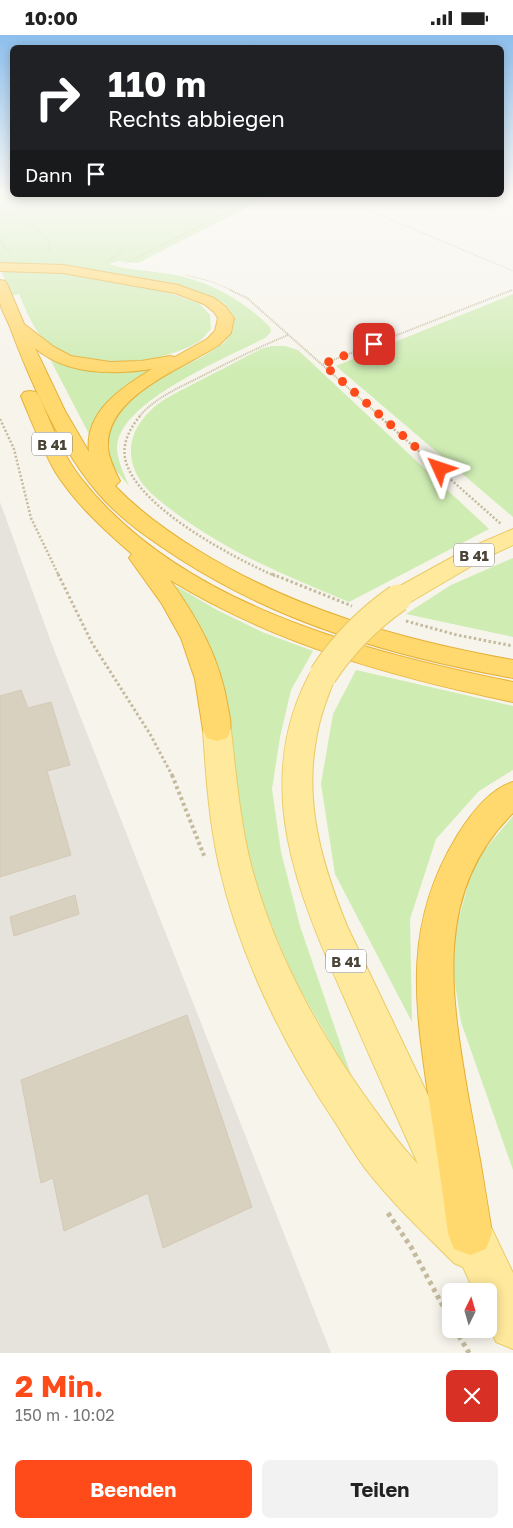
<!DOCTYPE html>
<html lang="de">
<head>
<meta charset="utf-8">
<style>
	body { margin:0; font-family:"Golos Text",sans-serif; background:#f2f2f2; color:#222; height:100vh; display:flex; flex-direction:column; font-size:19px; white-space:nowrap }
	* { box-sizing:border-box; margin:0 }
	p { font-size:16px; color:#767676 }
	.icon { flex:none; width:28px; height:28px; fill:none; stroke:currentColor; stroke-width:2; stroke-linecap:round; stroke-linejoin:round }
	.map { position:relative; height:1318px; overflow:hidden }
	.drawer { display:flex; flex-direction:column; background:#fff; flex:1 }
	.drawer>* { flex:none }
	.guide { position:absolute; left:10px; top:10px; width:494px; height:152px; border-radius:8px; box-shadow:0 2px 12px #0003; background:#202124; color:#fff; overflow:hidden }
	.needle { width:32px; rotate:5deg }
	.buttons { position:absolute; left:442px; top:1248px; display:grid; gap:10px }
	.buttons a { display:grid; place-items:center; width:55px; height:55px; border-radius:8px; background:#fff; box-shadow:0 2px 12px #0003; font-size:25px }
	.pin { position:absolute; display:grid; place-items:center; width:42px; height:42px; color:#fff; margin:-21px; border-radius:10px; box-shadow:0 2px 8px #0006 }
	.me { position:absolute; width:55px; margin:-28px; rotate:312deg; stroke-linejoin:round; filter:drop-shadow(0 0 4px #0008) }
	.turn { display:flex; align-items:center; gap:18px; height:105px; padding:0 15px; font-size:22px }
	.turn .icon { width:65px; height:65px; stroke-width:2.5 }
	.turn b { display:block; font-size:35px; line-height:42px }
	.then { display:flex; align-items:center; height:48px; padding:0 15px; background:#0003; gap:10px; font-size:19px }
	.round { display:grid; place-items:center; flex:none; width:52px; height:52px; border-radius:8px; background:#f2f2f2 }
	.headline { display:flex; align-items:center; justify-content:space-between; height:85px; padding:0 15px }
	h1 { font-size:30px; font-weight:700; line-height:38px; color:#ff4b1a }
	.cta { display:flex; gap:10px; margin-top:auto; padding:10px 15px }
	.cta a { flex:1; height:58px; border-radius:8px; background:#ff4b1a; color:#fff; font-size:20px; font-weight:700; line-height:58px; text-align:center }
	.cta a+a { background:#f2f2f2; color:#222 }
	.status { display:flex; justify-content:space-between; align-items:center; height:35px; padding:0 25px; background:#fff; direction:ltr }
	.status svg { height:14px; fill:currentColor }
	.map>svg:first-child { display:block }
	.industrial { fill:#e6e3dd }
	.green { fill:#cfecb3 }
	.building { fill:#d9d1c0; stroke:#d4c9b3 }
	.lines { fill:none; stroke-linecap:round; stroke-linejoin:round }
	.primary-casing { stroke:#eacb66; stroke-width:2 }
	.highway-casing { stroke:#e5b036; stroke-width:2 }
	.path-far5 { stroke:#c5ba9e; stroke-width:1; stroke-dasharray:1 1; stroke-linecap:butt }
	.path-far4 { stroke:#c5ba9e; stroke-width:2; stroke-dasharray:1 1; stroke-linecap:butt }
	.path-far3 { stroke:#c5ba9e; stroke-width:2.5; stroke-dasharray:2 2; stroke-linecap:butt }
	.path-far2 { stroke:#c5ba9e; stroke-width:3; stroke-dasharray:2.5 2.5; stroke-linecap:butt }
	.path-far1 { stroke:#c5ba9e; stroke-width:4; stroke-dasharray:3 3; stroke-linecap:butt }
	.path { stroke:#c5ba9e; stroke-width:5; stroke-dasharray:4 4; stroke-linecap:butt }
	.primary { fill:#ffe99c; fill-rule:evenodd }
	.highway { fill:#ffd86e; fill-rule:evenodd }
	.primary-bridge-casing { stroke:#eacb66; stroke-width:29; stroke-linecap:butt }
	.primary-bridge { stroke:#ffe99c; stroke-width:27 }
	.route { stroke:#ff4b1a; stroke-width:9; stroke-dasharray:0 16.2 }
	.labels { text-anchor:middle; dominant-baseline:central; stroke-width:4; stroke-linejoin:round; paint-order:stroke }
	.shield { fill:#fff; stroke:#817d74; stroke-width:1 }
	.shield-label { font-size:14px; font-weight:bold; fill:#4b4538 }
</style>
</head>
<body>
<div class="status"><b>10:00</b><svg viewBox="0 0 49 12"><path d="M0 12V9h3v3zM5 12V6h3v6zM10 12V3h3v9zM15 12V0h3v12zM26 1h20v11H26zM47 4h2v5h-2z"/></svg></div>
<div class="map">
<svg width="513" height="1318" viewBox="0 0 513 1318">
	<rect width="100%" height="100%" fill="#f6f4eb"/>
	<!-- industrial -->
	<path class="industrial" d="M0 467 51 607 331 1318H0Z"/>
	<!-- green -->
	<g class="green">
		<path d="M0 157H12V160H271L138 228 118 226 109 229C128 235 150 236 170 239 209 246 242 264 270 292L271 297 265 303C229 322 116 367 117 414 118 427 124 439 129 451L113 432 106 411 108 388 143 352 202 322 224 308 233 296 235 282 225 269 207 259 178 250 92 235 75 241 170 258 200 269 210 280 211 294C207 298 203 304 198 307 162 328 94 336 57 315 36 303 28 279 19 259L12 261 0 233Z"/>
		<path d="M513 259V482L336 331Z"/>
		<path d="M271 311H285L298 315 489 494 349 567C287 541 231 519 177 479 164 469 149 459 140 445 125 421 129 397 149 377 162 363 181 356 197 347 219 336 240 325 261 314Z"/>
		<path d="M48 320 64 327 171 329C133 350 105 357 90 401Z"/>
		<path d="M513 523V602L406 579 451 550Z"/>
		<path d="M171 548 217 575 262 597 313 616 291 655 280 702 272 754 281 817 300 891 353 1046 294 944 251 841 217 629 201 592Z"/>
		<path d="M356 635 513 671V735L479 756 436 804 410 884 412 987 335 839 321 749 333 679Z"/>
		<path d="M513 781V1135L461 987 450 917 474 827Z"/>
	</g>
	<!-- building -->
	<g class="building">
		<path d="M21 655 28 673 51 667 70 730 47 736 71 820 0 842V661Z"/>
		<path d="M75 860 79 879 14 901 10 882Z"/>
		<path d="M187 980 252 1172 163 1213 148 1158 64 1196 53 1143 41 1148 21 1045Z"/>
	</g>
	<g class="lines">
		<!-- primary casing -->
		<g class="primary-casing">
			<g id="primary">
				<path d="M513 494V510L485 523 407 569 398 571 389 569 386 563 389 557 469 513Z"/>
				<path d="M323 630 333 633 336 640C328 661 319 683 316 705 304 770 323 832 347 891L513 1238V1314L496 1307 489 1290V1256H474L463 1232 454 1228C425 1199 394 1170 368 1137 357 1123 347 1106 337 1090 284 1011 240 923 219 830 209 786 206 740 203 695L207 687 217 684 227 687 231 695C236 740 240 786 251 830 273 912 313 988 362 1057 380 1082 397 1107 418 1129 394 1076 370 1022 347 969 299 861 248 747 313 633Z"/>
			</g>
		</g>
		<!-- highway casing -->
		<g class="highway-casing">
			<g id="highway">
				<path d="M0 228 63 230 178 250 214 263 225 271 234 283 231 298 219 310C182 334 105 361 108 413 109 424 115 436 120 446L115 451C140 477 168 497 199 516 295 575 402 605 513 625V643C396 622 281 589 180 524 151 505 121 485 98 458 72 428 53 391 36 355 26 334 18 313 10 292 7 284 1 275 0 267 0 260 0 252 0 245L5 246 7 249 24 289 54 312 71 321 110 327 141 326 170 321 175 322 207 304 215 296 218 283 214 277 204 269 175 258 63 238 0 236ZM35 313C66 340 113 340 152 334 122 352 84 377 89 417L65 376Z"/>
				<path d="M30 356 36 357 39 361C51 388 62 419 80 442 179 570 362 616 513 647V667C393 642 275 609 170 545 198 584 221 625 228 673 230 684 233 693 227 703L217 706 207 703 203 695 195 644 181 603 162 569 129 523 132 519C104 495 76 469 56 438 42 414 32 387 21 361L24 357Z"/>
				<path d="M513 747V778C433 857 451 960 468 1060 477 1106 485 1152 492 1198L486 1214 470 1220 454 1214 448 1198C442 1151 435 1105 428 1059 414 963 404 888 457 801 470 780 489 754 513 747Z"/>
			</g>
		</g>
		<!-- path-far5 -->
		<g class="path-far5">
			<path d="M332 160 513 236"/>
			<path d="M0 177C16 180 47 195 50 213L45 218"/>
			<path d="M0 203 4 212 12 218"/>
			<path d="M108 227 124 214"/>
			<path d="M124 229 263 160"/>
			<path d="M186 240 213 247 233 256"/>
			<path d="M509 256 513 255"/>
		</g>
		<!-- path-far4 -->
		<g class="path-far4">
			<path d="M230 255 247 263 381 382"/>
			<path d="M323 329 512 255"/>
			<path d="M139 382C155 362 181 352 204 340 231 326 259 312 288 300"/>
		</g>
		<!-- path-far3 -->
		<g class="path-far3">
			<path d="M140 381C131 392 122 407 125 423 134 471 234 523 275 541"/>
			<path d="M379 381 501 489"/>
			<path d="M0 384 14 414 31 483 59 541"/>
		</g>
		<!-- path-far2 -->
		<g class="path-far2">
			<path d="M58 539 92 608 150 699 173 742"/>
			<path d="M272 539 352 571"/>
			<path d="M406 586 457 600 513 611"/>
		</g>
		<!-- path-far1 -->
		<path class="path-far1" d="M172 740 205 823"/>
		<!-- path -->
		<g class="path">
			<path d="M388 1178 411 1212 451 1286"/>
			<path d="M455 1294 469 1318"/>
		</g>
		<!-- primary -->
		<use href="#primary" class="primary"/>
		<!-- highway -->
		<use href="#highway" class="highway"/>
		<!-- primary-bridge casing -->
		<g class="primary-bridge-casing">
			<path id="primary-bridge" d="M323 640C343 609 368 584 398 563"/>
		</g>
		<!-- primary-bridge -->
		<use href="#primary-bridge" class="primary-bridge"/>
	</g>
	<!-- sky -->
	<linearGradient id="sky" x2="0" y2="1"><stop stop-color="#8dbfed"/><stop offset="0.46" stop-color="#fbfaf6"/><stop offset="1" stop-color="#fbfaf6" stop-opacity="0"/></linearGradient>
	<rect width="513" height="341" fill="url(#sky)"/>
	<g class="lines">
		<!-- route -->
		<path class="route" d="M374 309 323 329 440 434"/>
	</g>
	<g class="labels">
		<!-- shield labels -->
		<g class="shield">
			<rect x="32" y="397.5" width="40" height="23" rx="4"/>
			<rect x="454" y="508.5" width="40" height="23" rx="4"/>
			<rect x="326" y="914.5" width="40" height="23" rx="4"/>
		</g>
		<g class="shield-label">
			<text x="52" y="409">B 41</text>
			<text x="474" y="520">B 41</text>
			<text x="346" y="926">B 41</text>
		</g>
	</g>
</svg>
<div class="buttons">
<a><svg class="needle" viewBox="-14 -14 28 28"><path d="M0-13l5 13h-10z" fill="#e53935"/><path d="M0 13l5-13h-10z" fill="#767676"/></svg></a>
</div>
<div class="pin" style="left:374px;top:309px;background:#d93025"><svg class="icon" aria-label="arrive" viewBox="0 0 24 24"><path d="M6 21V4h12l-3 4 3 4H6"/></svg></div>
<svg class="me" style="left:440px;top:434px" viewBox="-20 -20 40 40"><path d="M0-17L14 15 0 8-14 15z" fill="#ff4b1a" stroke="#fff" stroke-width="4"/></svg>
<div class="guide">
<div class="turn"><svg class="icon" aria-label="right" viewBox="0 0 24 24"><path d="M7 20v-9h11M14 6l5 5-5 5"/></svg><div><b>110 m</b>Rechts abbiegen</div></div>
<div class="then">Dann<svg class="icon" aria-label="arrive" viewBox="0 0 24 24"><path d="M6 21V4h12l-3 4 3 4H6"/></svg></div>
</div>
</div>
<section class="drawer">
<div class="headline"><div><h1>2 Min.</h1><p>150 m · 10:02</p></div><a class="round" style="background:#d93025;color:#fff"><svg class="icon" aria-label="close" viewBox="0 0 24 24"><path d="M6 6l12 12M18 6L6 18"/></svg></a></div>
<div class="cta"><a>Beenden</a><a>Teilen</a></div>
</section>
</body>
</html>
